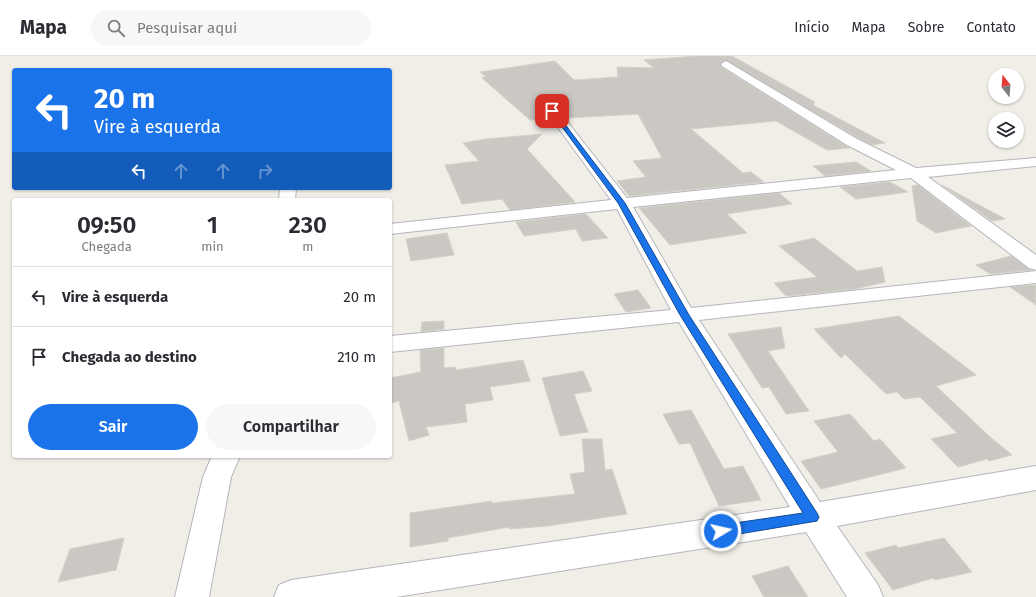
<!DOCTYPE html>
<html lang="pt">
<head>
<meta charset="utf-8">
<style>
	body { margin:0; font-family:"Fira Sans",sans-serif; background:#f7f7f7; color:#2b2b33; height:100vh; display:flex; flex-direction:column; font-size:15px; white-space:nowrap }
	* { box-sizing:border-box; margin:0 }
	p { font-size:13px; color:#7c7c81 }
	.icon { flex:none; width:22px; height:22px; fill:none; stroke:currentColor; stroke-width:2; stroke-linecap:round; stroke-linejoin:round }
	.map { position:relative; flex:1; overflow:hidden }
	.side { position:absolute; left:12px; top:142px; width:380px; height:260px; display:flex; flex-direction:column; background:#fff; border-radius:4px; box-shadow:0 1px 3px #0004 }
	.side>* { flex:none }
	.guide { position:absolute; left:12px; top:12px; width:380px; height:122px; border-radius:4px; box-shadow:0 1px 3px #0004; background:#1a73e8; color:#fff; overflow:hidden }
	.needle { width:26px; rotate:343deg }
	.tools { position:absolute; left:988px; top:12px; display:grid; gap:8px }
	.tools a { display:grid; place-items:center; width:36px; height:36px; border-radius:50%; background:#fff; box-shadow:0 1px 3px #0004; font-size:20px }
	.pin { position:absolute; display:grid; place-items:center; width:34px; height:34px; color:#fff; margin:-17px; border-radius:8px; box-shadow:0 2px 6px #0006 }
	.me { position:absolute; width:44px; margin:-22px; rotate:81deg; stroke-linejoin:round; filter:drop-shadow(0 0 3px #0008) }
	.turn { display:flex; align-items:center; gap:14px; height:84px; padding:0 16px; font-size:18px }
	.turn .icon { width:52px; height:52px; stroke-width:2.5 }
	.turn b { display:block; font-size:28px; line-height:34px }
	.lanes { display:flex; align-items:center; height:38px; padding:0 16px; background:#0003; justify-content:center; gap:20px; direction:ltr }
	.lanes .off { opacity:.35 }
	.eta { display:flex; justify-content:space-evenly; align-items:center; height:68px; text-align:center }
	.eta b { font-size:24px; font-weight:600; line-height:28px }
	.button { display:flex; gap:8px; margin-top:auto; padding:8px 16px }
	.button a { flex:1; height:46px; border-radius:24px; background:#1a73e8; color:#fff; font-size:16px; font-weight:600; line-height:46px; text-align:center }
	.button a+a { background:#f7f7f7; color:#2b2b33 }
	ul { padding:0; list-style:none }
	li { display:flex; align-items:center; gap:12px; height:60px; padding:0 16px; border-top:1px solid #e1e1e2 }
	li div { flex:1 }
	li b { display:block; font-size:15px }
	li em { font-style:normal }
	header { display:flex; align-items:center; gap:24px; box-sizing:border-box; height:56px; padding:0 20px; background:#fff; border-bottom:1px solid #e1e1e2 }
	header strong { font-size:19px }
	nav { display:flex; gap:22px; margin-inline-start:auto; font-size:14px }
	.search { width:280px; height:36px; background:#f7f7f7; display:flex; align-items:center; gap:10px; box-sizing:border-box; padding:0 14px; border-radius:22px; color:#7c7c81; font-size:15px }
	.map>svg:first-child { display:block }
	.building { fill:#cbc8c4; stroke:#d4d0c6 }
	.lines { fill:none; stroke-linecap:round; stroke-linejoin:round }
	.minor-casing { stroke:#b4b6bb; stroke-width:2 }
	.minor { fill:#fff; fill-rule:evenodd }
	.route { fill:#1a73e8; stroke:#114b97 }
</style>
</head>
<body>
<header>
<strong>Mapa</strong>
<div class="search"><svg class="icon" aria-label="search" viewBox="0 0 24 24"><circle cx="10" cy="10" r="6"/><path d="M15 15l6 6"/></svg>Pesquisar aqui</div>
<nav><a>Início</a><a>Mapa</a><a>Sobre</a><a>Contato</a></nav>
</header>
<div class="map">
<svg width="1036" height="541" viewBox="0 0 1036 541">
	<rect width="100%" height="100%" fill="#f0eee7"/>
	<!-- building -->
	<g class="building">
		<path d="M697 0H732L815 46 813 49 885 87 872 89 858 82 725 4 720 8 721 11 849 92 827 94 776 65 691 73 743 117 751 116 764 126 629 140 617 125 646 121 633 105 662 102 638 58 566 62 549 40H540L537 45 550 63 530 64 482 22 486 20 480 16 555 5 574 24 618 21 617 11 654 12 644 4Z"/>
		<path d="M542 78 527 93 575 146 510 154 502 143 462 148 445 109 479 105 463 87 486 83Z"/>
		<path d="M856 106 871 115 825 120 813 110Z"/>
		<path d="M890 126 908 136 856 143 840 131Z"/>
		<path d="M918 129 971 170 936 177 917 165 912 130Z"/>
		<path d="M942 129 1005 163 992 165Z"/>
		<path d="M779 137 792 148 727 158 747 177 670 189 639 152Z"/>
		<path d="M586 158 608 182 582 185 576 173 524 180 516 166Z"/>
		<path d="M447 177 454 199 411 205 406 183Z"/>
		<path d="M814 182 857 215 882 211 885 226 855 233 786 240 774 227 817 221 779 190Z"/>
		<path d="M1011 200 1031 214 990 218 976 209Z"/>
		<path d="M1036 229V249L1010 231Z"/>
		<path d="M638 234 651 252 626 256 614 238Z"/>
		<path d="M899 260 976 319 936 330 989 380 1012 399 989 405 987 403 958 411 931 383 957 377 920 341 904 343 897 336 886 338 845 298 841 302 814 273Z"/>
		<path d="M444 265V273L421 276 422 266Z"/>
		<path d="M781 271 785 292 768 295 809 355 786 358 769 331 762 332 728 278Z"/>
		<path d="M444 292V312L455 311 456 314 523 304 530 325 490 331 493 344 465 348 467 366 426 371 429 379 409 385 399 345 390 347V322L421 316 420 294Z"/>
		<path d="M583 315 592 335 574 338 588 376 560 380 542 322Z"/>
		<path d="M691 354 724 413 743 410 761 444 719 450 690 387 679 388 663 358Z"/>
		<path d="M850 358 874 385 880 383 906 412 821 433 801 405 838 396 814 365Z"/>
		<path d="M582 383H602L605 414 612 413 627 458 547 470 509 473V471L448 482V485L410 491V457L492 445V447L575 438 570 418 585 416Z"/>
		<path d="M124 482 116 514 58 526 70 493Z"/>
		<path d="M944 482 972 516 935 524 933 522 893 534 865 497 896 489 898 492Z"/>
		<path d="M788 510 808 541H764L752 520Z"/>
	</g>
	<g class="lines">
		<!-- minor casing -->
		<g class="minor-casing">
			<g id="minor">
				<path d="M726 5 857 83 916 112 1036 102V110L928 121 1036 199V214L1029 212 911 122 633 151 691 252 1036 215V227L699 264 820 446 1036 410V434L837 470 878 529 883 541H847L806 476 396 541H274L279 529 291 524 790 451 679 266 390 296V280L671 254 617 153 390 178V168L611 144 540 47 538 44 540 41H548L627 142 896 114 847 89 722 10 721 8Z"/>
				<path d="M280 132H296L295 144H279Z"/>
				<path d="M212 400H240L231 421 209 541H175L203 421Z"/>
			</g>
		</g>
		<!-- minor -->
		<use href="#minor" class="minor"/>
	</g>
	<!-- route -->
	<path class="route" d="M551 54H554L625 147 689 259 817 457 819 461 817 465 721 481 716 479 714 475 716 471 721 469 803 457 680 259 618 147 551 56Z"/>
</svg>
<div class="tools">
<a><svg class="needle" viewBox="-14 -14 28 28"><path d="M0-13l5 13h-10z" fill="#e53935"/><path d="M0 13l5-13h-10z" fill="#7c7c81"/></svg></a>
<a><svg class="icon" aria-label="layers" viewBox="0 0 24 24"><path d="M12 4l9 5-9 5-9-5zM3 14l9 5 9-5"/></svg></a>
</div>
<div class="pin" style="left:552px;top:55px;background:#d93025"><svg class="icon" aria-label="arrive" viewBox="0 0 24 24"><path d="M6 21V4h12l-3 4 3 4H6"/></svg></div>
<svg class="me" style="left:721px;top:475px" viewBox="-20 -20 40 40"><circle r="17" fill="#1a73e8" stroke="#fff" stroke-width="3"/><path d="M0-11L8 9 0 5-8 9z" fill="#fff"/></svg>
<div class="guide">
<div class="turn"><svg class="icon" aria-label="left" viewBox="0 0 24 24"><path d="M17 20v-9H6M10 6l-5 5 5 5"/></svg><div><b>20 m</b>Vire à esquerda</div></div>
<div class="lanes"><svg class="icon" aria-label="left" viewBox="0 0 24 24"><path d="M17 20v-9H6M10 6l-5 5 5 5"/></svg><svg class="icon off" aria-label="ahead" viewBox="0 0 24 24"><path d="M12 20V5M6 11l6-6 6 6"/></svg><svg class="icon off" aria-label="ahead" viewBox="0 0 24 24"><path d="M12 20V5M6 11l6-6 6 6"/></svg><svg class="icon off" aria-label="right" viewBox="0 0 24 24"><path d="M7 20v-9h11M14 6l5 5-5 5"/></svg></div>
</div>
<section class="side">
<div class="eta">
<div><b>09:50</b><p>Chegada</p></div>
<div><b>1</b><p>min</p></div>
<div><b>230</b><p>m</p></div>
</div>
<ul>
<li><svg class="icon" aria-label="left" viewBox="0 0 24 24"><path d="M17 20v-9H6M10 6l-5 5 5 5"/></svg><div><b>Vire à esquerda</b></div><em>20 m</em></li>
<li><svg class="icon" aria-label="arrive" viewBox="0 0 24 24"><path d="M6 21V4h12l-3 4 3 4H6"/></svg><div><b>Chegada ao destino</b></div><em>210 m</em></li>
</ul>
<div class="button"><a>Sair</a><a>Compartilhar</a></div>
</section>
</div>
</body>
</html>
